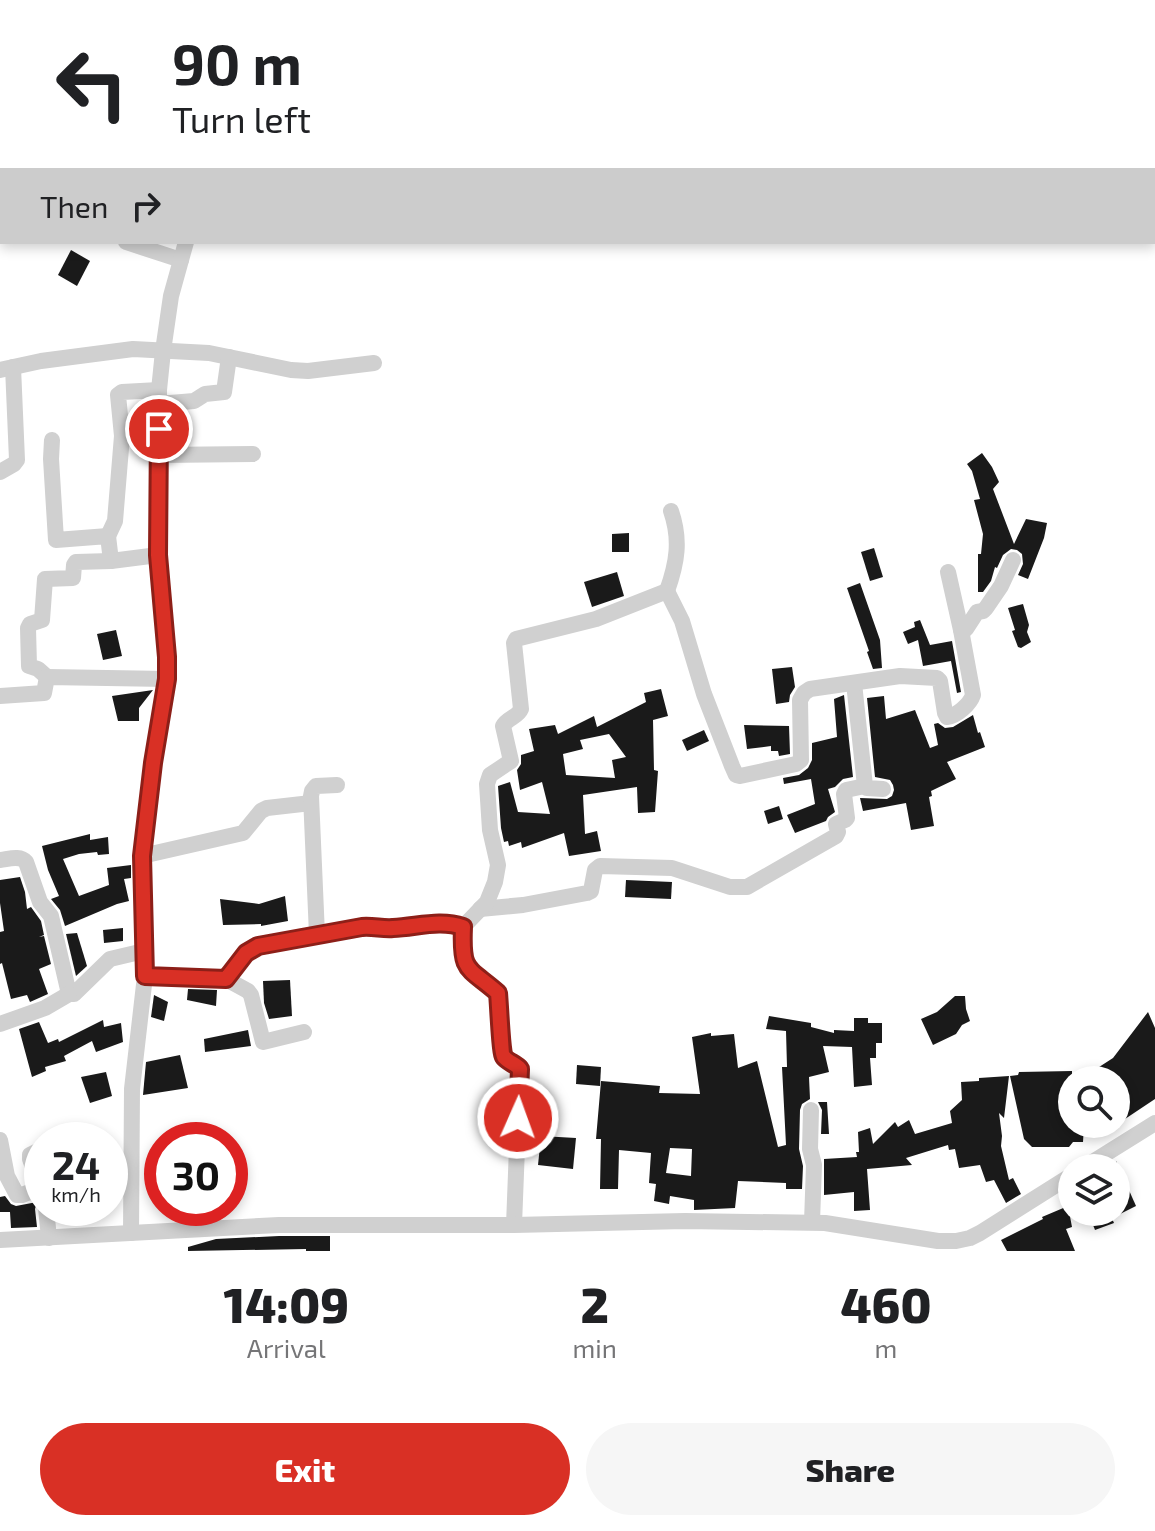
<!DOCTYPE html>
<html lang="en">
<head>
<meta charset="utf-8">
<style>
	body { margin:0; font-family:"Exo 2",sans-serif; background:#f6f6f6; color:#202124; height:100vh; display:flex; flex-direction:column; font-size:30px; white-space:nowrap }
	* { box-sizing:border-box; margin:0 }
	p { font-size:26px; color:#757577 }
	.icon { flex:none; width:44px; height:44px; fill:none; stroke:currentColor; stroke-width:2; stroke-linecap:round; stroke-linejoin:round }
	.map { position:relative; height:1251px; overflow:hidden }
	.panel { display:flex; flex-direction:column; background:#fff; flex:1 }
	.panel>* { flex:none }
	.banner { position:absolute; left:0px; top:0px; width:1156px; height:244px; box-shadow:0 4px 12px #0003; background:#fff; color:#202124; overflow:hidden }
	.controls { position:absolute; left:1058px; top:1066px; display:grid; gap:16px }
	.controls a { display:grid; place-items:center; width:72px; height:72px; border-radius:50%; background:#fff; box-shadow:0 4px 12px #0003; font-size:40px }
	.speed { position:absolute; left:24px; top:1122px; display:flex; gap:16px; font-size:40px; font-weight:700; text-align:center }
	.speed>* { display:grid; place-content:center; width:104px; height:104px; border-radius:50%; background:#fff; box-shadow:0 4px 12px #0003; line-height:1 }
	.speed small { font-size:20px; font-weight:400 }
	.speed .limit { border:12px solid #d22; background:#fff; color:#111 }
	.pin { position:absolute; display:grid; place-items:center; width:68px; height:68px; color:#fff; margin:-34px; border:4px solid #fff; border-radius:50%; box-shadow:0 2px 8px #0007 }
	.me { position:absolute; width:88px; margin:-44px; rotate:2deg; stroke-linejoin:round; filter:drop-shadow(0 0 6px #0008) }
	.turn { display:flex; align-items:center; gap:28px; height:168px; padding:0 40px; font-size:36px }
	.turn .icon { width:104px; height:104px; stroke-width:2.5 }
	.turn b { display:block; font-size:56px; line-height:68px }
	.then { display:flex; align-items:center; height:76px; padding:0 40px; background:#0003; gap:16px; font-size:30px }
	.eta { display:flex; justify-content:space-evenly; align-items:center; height:136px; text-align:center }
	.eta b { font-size:48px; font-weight:800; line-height:56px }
	.primary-button { display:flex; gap:16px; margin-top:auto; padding:16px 40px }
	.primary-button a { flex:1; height:92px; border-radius:48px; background:#d93025; color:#fff; font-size:32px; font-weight:800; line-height:92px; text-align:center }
	.primary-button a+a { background:#f6f6f6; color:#202124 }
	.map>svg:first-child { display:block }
	.building { fill:#1a1a1a; fill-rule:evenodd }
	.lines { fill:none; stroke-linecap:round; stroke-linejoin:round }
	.minor { stroke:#d0d0d0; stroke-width:16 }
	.route-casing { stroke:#8d1f18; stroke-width:20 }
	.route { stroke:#d93025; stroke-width:14 }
</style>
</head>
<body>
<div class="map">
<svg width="1155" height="1251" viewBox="0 0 1155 1251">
	<rect width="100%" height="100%" fill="#fff"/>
	<!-- building -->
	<g class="building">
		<path d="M71 250 90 261 77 286 58 275Z"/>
		<path d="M982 453 992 467 999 482 993 489 1014 544 1026 519 1047 523 1044 538 1028 579 1018 575 1023 564 1022 554 1017 550 1011 549 1003 555 997 568 995 567 991 581 983 592H978V554H981L983 534 974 500 980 499 972 471 967 464Z"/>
		<path d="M629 533V552H612V534Z"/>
		<path d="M874 548 883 577 870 581 861 552Z"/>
		<path d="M617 572 624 596 592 607 584 582Z"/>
		<path d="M860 583 880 640 882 668 873 669 867 652 869 651 847 588Z"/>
		<path d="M1023 604 1029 625 1027 632 1031 642 1021 648 1018 647 1012 631 1015 630 1008 608Z"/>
		<path d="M920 620 930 645 952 641 961 692 957 693 951 661 923 666 918 640 908 644 903 632 915 627 914 622Z"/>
		<path d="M116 630 122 656 103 660 97 634Z"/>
		<path d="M792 667 795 687 790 695 789 702 776 704 772 669Z"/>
		<path d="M661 689 668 716 653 720 654 770 658 771 655 812 638 813 637 787 583 795 585 834 597 831 601 851 569 856 564 833 522 848 521 842 509 846 508 841 504 842 501 828 498 786 510 782 518 812 550 814 542 782 520 790 517 770 521 764V755L534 751 529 729 555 725 558 734 594 716 597 727 646 702 644 693ZM609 734 626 757 612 760 615 778 566 775 563 754 583 749 580 740Z"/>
		<path d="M153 690 139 708V721H118L112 696Z"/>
		<path d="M844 695 853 777 843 779 835 787 828 789 835 812 828 817 826 821 795 833 787 815 815 804 811 779 784 784 783 778 799 775 808 768 812 760V743L837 737 834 699Z"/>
		<path d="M884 696 886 719 915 710 930 748 938 745 934 724 938 723 945 728 953 727 973 715 978 733 980 732 985 747 947 762 956 779 931 791 932 796 929 797 934 826 911 830 906 803 863 811 860 798 887 799 892 796 894 790 893 785 890 780 875 777 867 698Z"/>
		<path d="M744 725 789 726 790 754 779 756 778 751H771V746L747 749Z"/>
		<path d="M704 730 709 741 687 751 682 740Z"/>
		<path d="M779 806 783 819 768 824 764 811Z"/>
		<path d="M90 834V840L108 837 109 854 98 855 97 852 79 854 63 859 79 896 109 885 107 868 131 865V878L124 879 129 901 117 904 65 926 60 910 51 899 59 896 48 870 42 846Z"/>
		<path d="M20 877 25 892 27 909 31 907 41 921 44 935 39 937 44 936 51 964 39 969 48 994 30 1002 27 995 11 999 2 963 0 964V932L4 931 0 903V880Z"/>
		<path d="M626 880 672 882 671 899 625 897Z"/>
		<path d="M285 896 288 921 261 926V924L223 925 220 899 259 904Z"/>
		<path d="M123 928V941L104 943 103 930Z"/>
		<path d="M77 933 87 966 76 976 66 934Z"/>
		<path d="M290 980 292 1016 269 1019 264 1003 263 981Z"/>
		<path d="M188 989 217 990 216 1006 187 1000Z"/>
		<path d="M154 995 168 1002 164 1021 151 1017Z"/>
		<path d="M955 996H965L966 1009 970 1021 962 1025 956 1034 933 1045 921 1019 937 1012Z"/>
		<path d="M1148 1012 1155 1028V1099L1116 1125V1080H1079L1113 1058Z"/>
		<path d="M769 1016 811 1023V1027L834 1033V1030L854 1031V1018H868V1023H882V1043H876V1058H870L872 1085 854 1087 852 1047 823 1046 829 1072 809 1077 810 1099 802 1104 800 1110 799 1149 803 1166 802 1189H786V1183L738 1181 735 1208 694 1210V1200L670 1196 669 1204 654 1201 656 1184 649 1183 651 1153 619 1150 618 1189H600L601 1139H596L601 1081 660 1086 659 1093 700 1094 692 1037 711 1033V1036L734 1034 738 1068 757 1061 778 1147 786 1145 782 1067H787L786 1031 766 1029ZM670 1148 692 1149 691 1176 666 1173Z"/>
		<path d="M103 1020 104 1027 121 1023 123 1042 96 1052 92 1041 64 1056 66 1061 45 1067 46 1071 32 1077 19 1029 39 1022 48 1043 58 1039 59 1042Z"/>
		<path d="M248 1030 251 1046 205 1052 204 1039Z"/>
		<path d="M180 1055 188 1088 143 1095 146 1062Z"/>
		<path d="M577 1065 601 1067 600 1086 576 1084Z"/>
		<path d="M1072 1071V1126H1084L1083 1142H1073L1069 1147H1032L1024 1139 1010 1076 1018 1075 1019 1072Z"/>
		<path d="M106 1072 112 1096 90 1103 81 1077Z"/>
		<path d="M1009 1076 1004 1118 999 1113 1002 1136 1001 1146 1009 1180 1013 1178 1021 1194 1006 1203 994 1180 986 1182 980 1165 959 1168 955 1149 949 1150 948 1145 906 1158 912 1165 867 1169 870 1210 854 1211V1192L824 1195V1159L857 1157 856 1152H859L858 1132 870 1128 873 1144 895 1122 898 1127 909 1120 915 1134 952 1123 950 1111 962 1100 961 1082 979 1081V1078Z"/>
		<path d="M818 1102H827L829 1134H821L822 1110Z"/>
		<path d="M541 1136 576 1138 573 1169 538 1165Z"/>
		<path d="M1116 1161 1136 1206 1116 1216Z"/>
		<path d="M5 1196 11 1204 16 1206 37 1202 35 1209 37 1227 11 1228 10 1212H0V1197Z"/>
		<path d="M1068 1206 1072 1227 1066 1229 1075 1251H1007L1001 1240 1043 1219 1042 1217Z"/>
		<path d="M1088 1212H1109L1114 1223 1095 1230Z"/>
		<path d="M279 1236H330V1251H306V1249L188 1251V1247L216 1239Z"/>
	</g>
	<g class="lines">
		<!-- minor -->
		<g class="minor">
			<path d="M200 0 201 2"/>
			<path d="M126 242 181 260"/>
			<path d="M0 370 41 361 133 349 209 353 291 370 308 371 374 363"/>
			<path d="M158 404 194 401 205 394 224 392 229 357"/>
			<path d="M52 440 51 459 56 540 108 536 111 561"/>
			<path d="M160 455 253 454"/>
			<path d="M0 472 14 464 17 460 13 367"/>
			<path d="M108 536 115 521 122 436 118 395 122 392 159 390"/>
			<path d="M948 572 961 630"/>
			<path d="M667 591C677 563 681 540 671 511"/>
			<path d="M47 677 38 669 29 666 28 628 30 624 42 620 45 579 73 578 74 565 76 562 111 561 158 555"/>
			<path d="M854 683 865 786 867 788 883 789"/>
			<path d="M0 696 44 693 47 677 167 679"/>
			<path d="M142 856 243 833 261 811 267 808 311 803"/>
			<path d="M0 860C9 859 20 855 26 862L40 902 51 916 69 994H74L110 959 144 951"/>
			<path d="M480 909 523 905 587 893 591 891 595 870 600 866 672 868 730 887H747L836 836 838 832 836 824 845 820 847 818 844 794 846 790 865 786"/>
			<path d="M463 927 487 902 495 882 498 865 490 830 487 784 490 775 511 761 503 726C507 718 518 717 521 709L514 643 516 639 596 619 667 591 682 621 704 694 732 766 736 775 740 776 796 764 801 760 800 700 804 693 810 689 900 676 937 678 940 681 945 713 947 717C957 716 970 704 973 695L961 630 966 629 977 612 983 611 986 608 1001 586 1013 560"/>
			<path d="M317 935 311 796 312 791 316 786 337 785"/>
			<path d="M145 976 226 979 246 953 258 946 362 927C373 926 383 929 393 928 417 927 440 919 463 927 461 973 467 966 498 993 499 1002 501 1054 504 1057 508 1062 516 1064 520 1069L514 1225"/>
			<path d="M226 979 248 991 251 995 263 1042 304 1032"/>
			<path d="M0 1024 45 1008 69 994"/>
			<path d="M811 1110 810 1149 814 1165 812 1222"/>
			<path d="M0 1140 7 1176 17 1195H22L40 1188"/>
			<path d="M78 1140 82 1139"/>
			<path d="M42 1149 30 1155V1159L42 1192"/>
			<path d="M1083 1168 1155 1123"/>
			<path d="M46 1208 49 1238"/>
			<path d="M131 1233 132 1089 145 976 142 856 157 737 167 679V657L158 555 159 390 163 351 171 296 186 242"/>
			<path d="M0 1240 279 1225H514L685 1221 825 1223 938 1241H956L970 1238 980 1233 1072 1175"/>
		</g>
	</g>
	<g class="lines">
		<!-- route casing -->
		<g class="route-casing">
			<path id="route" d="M159 429 158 555 167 657V679L153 763 142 856 145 976 226 979 246 953 258 946 362 927C373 926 383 929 393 928 417 927 440 919 463 927 461 973 467 966 498 993 499 1002 501 1054 504 1057 508 1062 516 1064 520 1069L518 1118"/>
		</g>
		<!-- route -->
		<use href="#route" class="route"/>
	</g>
</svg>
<div class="controls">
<a><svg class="icon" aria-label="search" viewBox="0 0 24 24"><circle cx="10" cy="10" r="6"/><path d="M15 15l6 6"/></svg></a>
<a><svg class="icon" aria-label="layers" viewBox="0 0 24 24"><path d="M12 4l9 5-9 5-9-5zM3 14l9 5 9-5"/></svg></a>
</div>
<div class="speed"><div>24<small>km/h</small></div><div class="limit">30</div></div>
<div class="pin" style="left:159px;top:429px;background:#d93025"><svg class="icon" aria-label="arrive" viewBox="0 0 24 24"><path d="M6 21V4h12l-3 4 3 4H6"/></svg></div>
<svg class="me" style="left:518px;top:1118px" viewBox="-20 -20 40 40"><circle r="17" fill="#d93025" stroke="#fff" stroke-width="3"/><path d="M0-11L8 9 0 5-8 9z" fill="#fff"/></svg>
<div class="banner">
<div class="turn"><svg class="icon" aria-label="left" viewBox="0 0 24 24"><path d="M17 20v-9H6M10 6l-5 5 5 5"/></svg><div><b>90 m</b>Turn left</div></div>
<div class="then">Then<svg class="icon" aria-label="right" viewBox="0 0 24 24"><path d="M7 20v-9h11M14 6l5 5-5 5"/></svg></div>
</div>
</div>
<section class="panel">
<div class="eta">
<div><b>14:09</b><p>Arrival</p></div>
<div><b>2</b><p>min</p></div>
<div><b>460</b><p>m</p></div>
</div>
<div class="primary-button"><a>Exit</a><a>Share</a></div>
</section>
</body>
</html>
